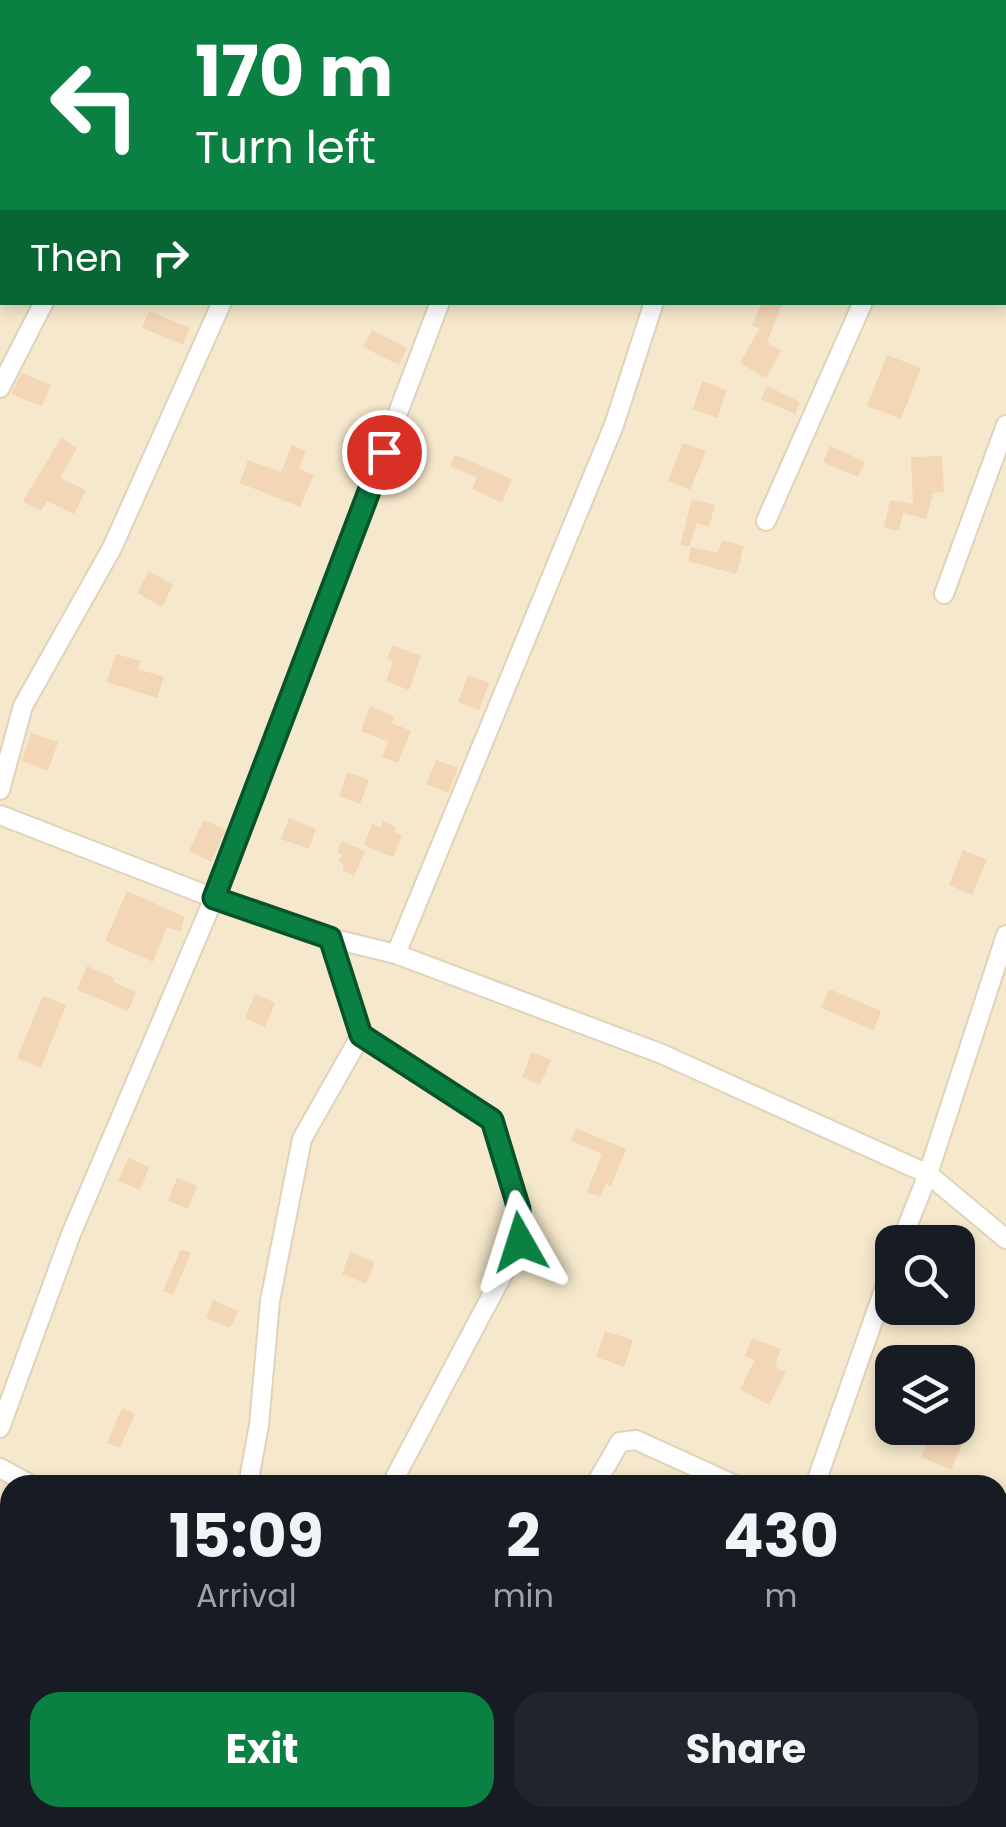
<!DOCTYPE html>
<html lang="en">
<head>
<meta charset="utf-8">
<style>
	body { margin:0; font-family:Poppins,sans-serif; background:#20242c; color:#f1f3f6; height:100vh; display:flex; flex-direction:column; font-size:38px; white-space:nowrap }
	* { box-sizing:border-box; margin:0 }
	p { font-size:32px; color:#9ea1a6 }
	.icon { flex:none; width:55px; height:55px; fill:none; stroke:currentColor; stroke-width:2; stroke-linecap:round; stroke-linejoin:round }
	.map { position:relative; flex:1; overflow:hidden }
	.sheet { position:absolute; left:0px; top:1475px; width:1008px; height:352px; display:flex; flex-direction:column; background:#171b24; border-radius:30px 30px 0 0; box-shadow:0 5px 15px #0003 }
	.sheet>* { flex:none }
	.banner { position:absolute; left:0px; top:0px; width:1008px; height:305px; box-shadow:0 5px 15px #0003; background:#0b8043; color:#fff; overflow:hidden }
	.tools { position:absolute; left:875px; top:1225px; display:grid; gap:20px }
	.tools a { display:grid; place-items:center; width:100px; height:100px; border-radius:20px; background:#171b24; box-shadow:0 5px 15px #0003; font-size:50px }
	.pin { position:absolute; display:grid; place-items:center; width:85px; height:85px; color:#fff; margin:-42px; border:5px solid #fff; border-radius:50%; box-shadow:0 2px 10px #0007 }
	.me { position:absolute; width:110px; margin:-55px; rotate:354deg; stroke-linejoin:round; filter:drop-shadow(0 0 8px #0008) }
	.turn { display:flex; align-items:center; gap:35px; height:210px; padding:0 30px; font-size:45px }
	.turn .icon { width:130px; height:130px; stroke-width:2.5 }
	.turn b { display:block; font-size:70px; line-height:85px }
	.then { display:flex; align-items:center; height:95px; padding:0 30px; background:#0003; gap:20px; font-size:38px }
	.eta { display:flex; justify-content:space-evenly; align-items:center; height:170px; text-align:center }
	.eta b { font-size:60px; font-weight:700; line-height:70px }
	.primary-button { display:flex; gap:20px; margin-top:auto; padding:20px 30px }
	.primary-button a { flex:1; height:115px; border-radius:30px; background:#0b8043; color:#fff; font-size:40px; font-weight:700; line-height:115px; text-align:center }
	.primary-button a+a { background:#20242c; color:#f1f3f6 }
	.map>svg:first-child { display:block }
	.residential { fill:#f5e8cc; fill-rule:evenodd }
	.building { fill:#f3d6b5 }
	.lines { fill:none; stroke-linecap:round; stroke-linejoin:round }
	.minor-casing { stroke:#e1d2ba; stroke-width:22 }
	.minor { stroke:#fff; stroke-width:18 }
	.route-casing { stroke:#07532c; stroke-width:25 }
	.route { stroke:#0b8043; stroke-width:18 }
</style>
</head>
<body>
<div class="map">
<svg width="1006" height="1827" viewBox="0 0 1006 1827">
	<rect width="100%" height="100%" fill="#fdf5de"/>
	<!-- residential -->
	<path class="residential" d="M0 0H1006V1827H0ZM2 2H1005V302H2ZM892 1242H958V1308H892ZM892 1362H958V1428H892ZM10 1485H998V1818H10Z"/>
	<!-- building -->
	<g class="building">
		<path d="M762 302H783L767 342 781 351 766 378 740 363 759 329 752 326Z"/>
		<path d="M149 311 190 328 183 345 142 328Z"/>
		<path d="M372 330 407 348 399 365 363 347Z"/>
		<path d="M887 355 921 368 901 419 867 406Z"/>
		<path d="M22 373 51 385 42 406 11 394Z"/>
		<path d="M702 381 727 390 717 418 693 409Z"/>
		<path d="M767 386 800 402 795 414 761 399Z"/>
		<path d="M61 438 77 448 60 478 86 490 74 514 47 501 41 511 23 501Z"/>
		<path d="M683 443 706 451 690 490 668 481Z"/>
		<path d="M292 445 306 451 299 469 314 475 300 507 240 483 248 460 281 472Z"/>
		<path d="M830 446 865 462 858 477 823 462Z"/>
		<path d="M455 455 512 479 502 503 472 489 477 478 450 466Z"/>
		<path d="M942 456 944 492 933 493 926 519 903 513 899 531 884 528 890 500 913 504 911 457Z"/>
		<path d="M692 499 715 505 709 527 697 523 689 547 680 545Z"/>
		<path d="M722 540 744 546 736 574 688 561 691 547 718 553Z"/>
		<path d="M149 571 173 585 162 607 137 593Z"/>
		<path d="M392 645 421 656 409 690 386 681 393 662 387 659Z"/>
		<path d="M116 654 141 661 138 669 164 677 157 698 107 682Z"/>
		<path d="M468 675 489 683 479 710 458 702Z"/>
		<path d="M370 706 394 716 392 723 411 731 398 763 382 757 388 742 361 731Z"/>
		<path d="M31 733 58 742 48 771 22 761Z"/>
		<path d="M436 760 458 768 448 793 426 784Z"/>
		<path d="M347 772 369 780 360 804 339 796Z"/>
		<path d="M289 818 316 829 309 849 281 839Z"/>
		<path d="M204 820 226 830 211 862 189 851Z"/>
		<path d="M383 821 396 827 394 832 402 836 393 857 364 845 372 824 381 827Z"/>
		<path d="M342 841 365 851 354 876 342 870 344 865 339 862 342 855 337 852Z"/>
		<path d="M963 850 987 860 972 895 949 885Z"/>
		<path d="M127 891 185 917 180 932 167 927 153 962 105 941Z"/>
		<path d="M87 966 114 978 113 982 136 992 128 1011 77 990Z"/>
		<path d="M829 989 881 1011 874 1030 821 1008Z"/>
		<path d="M255 994 275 1003 265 1027 245 1018Z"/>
		<path d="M43 996 66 1005 41 1068 17 1058Z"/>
		<path d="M532 1052 551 1060 540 1085 522 1077Z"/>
		<path d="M576 1128 626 1149 611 1186 606 1184 600 1197 587 1192 602 1154 571 1141Z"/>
		<path d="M128 1158 149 1167 140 1190 118 1181Z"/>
		<path d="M177 1178 197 1186 188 1209 168 1201Z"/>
		<path d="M181 1249 191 1253 173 1295 163 1291Z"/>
		<path d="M350 1252 375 1262 366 1284 342 1274Z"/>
		<path d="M213 1300 238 1311 230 1328 206 1318Z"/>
		<path d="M605 1331 633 1340 624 1367 596 1357Z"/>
		<path d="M752 1338 781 1349 775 1367 786 1372 769 1405 740 1389 755 1360 745 1356Z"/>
		<path d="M122 1408 135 1414 120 1448 107 1443Z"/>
		<path d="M933 1428H969L951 1470 921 1457Z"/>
	</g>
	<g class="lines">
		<!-- minor casing -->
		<g class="minor-casing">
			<g id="minor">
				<path d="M452 0 454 2"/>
				<path d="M677 0 678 2"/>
				<path d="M832 0 834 2"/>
				<path d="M143 2 144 0"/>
				<path d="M355 2 357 0"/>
				<path d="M1005 106H1006"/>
				<path d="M1005 284H1006"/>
				<path d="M0 388 44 302"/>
				<path d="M766 521 863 302"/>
				<path d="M944 594 1006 425"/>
				<path d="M0 790 23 706 112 548 222 302"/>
				<path d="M0 815 214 898 330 938 396 954 662 1054 928 1174 1006 1239"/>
				<path d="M330 938 361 1035 492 1120 519 1209 520 1242 391 1485"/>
				<path d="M396 954 614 425 654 302"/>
				<path d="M901 1242 928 1174 1006 935"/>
				<path d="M0 1428 71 1234 214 898 440 302"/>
				<path d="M0 1468 31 1485"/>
				<path d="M248 1485 259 1425 270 1301 302 1139 361 1035"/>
				<path d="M595 1485 620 1442 636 1440 735 1485"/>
				<path d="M815 1485 892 1267"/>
				<path d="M998 1578 1006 1557"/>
				<path d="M42 1827 48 1818"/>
				<path d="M645 1827 649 1818"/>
			</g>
		</g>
		<!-- minor -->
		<use href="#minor" class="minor"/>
	</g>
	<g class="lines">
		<!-- route casing -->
		<g class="route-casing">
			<path id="route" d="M384 452 214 898 330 938 361 1035 492 1120 519 1209 520 1242"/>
		</g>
		<!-- route -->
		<use href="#route" class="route"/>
	</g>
</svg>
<div class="tools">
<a><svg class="icon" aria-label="search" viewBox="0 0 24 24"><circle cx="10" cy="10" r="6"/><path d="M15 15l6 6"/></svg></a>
<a><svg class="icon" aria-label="layers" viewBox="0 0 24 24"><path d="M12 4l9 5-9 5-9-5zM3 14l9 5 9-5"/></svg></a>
</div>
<div class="pin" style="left:384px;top:452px;background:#d93025"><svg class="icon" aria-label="arrive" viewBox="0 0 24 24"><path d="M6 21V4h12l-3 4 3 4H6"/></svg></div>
<svg class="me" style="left:520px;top:1242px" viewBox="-20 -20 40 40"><path d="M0-17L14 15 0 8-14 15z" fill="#0b8043" stroke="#fff" stroke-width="4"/></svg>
<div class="banner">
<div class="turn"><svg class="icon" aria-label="left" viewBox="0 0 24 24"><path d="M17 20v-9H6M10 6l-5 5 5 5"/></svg><div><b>170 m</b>Turn left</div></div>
<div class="then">Then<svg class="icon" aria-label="right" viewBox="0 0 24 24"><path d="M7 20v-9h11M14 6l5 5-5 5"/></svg></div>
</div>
<section class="sheet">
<div class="eta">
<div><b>15:09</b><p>Arrival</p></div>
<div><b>2</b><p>min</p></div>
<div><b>430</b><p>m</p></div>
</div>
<div class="primary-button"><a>Exit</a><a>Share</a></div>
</section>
</div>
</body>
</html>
